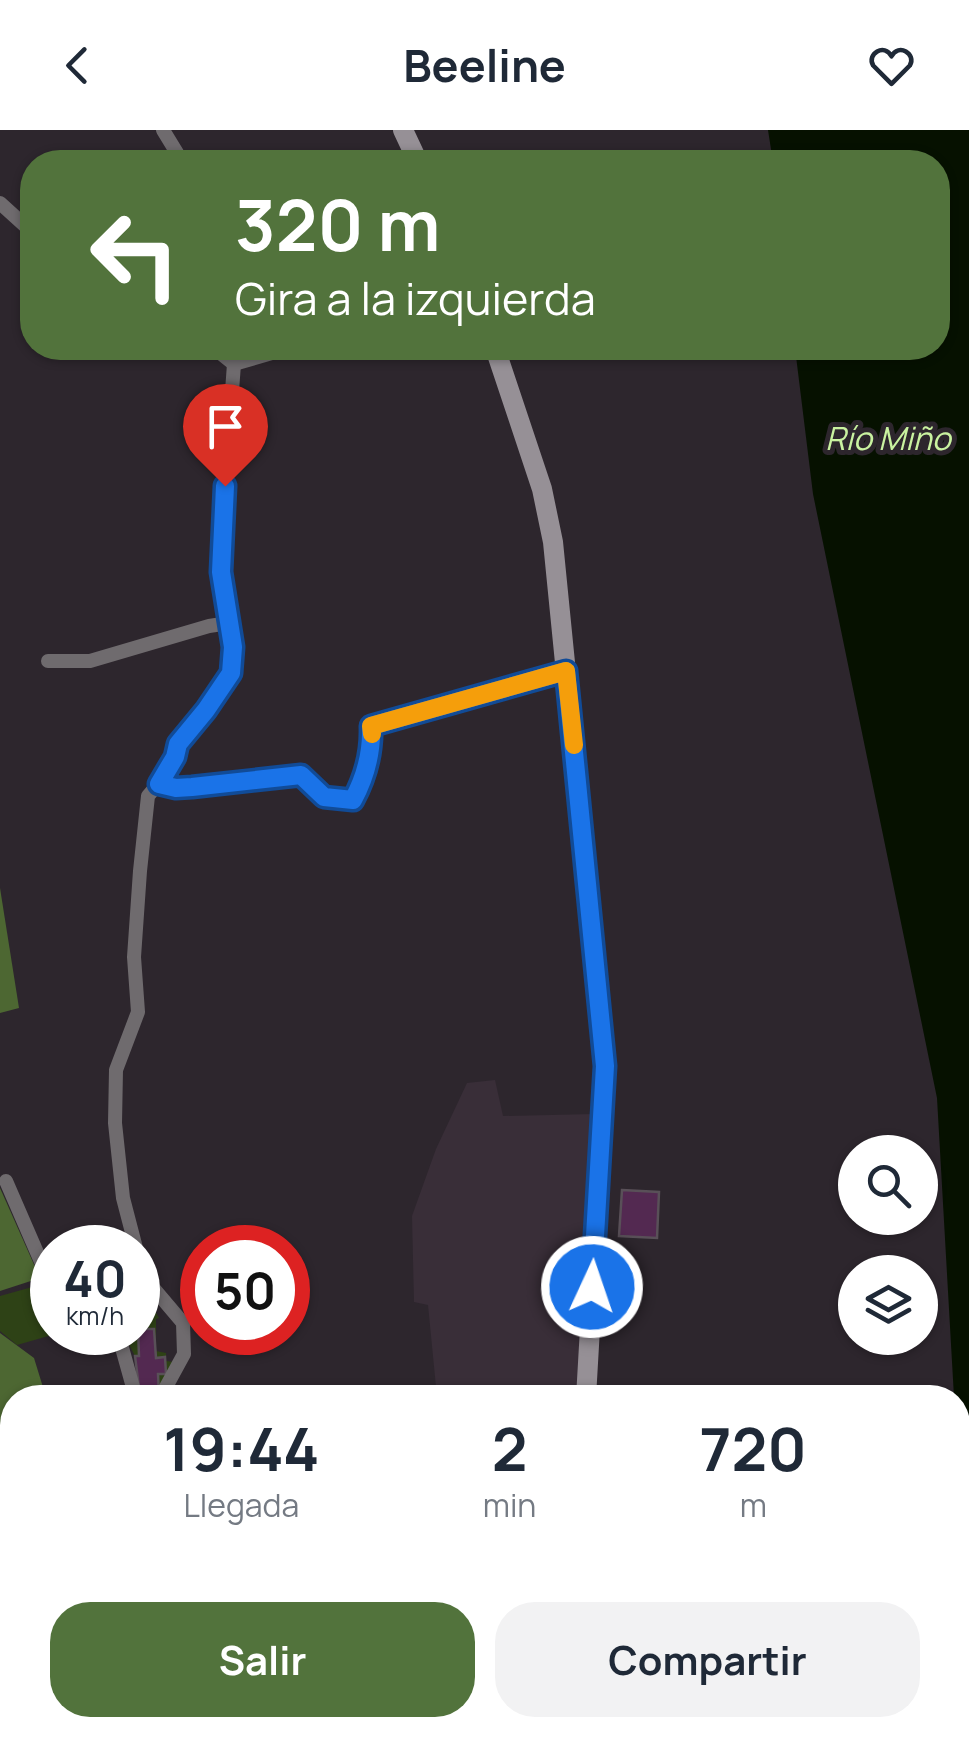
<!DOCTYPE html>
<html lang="es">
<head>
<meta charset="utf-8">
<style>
	body { margin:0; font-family:Manrope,sans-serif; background:#f2f2f3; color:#1f2937; height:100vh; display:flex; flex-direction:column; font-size:38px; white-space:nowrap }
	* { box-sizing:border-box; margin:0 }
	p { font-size:32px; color:#747a83 }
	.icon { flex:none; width:55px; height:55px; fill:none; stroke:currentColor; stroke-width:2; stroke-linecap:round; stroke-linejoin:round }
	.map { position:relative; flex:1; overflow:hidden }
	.details { position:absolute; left:0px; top:1255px; width:970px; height:352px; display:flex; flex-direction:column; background:#fff; border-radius:40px 40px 0 0; box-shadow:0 2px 8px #0004 }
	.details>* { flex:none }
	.guide { position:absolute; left:20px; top:20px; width:930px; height:210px; border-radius:40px; box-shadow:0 2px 8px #0004; background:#52733c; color:#fff; overflow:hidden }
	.fabs { position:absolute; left:838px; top:1005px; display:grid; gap:20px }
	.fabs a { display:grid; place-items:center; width:100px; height:100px; border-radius:50%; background:#fff; box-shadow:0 2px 8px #0004; font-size:50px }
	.speed { position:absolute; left:30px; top:1095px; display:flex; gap:20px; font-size:50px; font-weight:700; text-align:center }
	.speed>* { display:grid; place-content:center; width:130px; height:130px; border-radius:50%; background:#fff; box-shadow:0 2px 8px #0004; line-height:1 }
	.speed small { font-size:25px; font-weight:400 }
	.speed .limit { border:15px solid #d22; background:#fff; color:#111 }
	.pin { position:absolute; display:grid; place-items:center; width:85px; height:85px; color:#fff; margin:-102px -42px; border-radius:50% 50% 50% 0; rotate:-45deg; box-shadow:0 0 10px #0007 }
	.pin .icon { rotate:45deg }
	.me { position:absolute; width:110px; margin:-55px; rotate:3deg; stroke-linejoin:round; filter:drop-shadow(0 0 8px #0008) }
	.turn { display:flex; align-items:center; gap:35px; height:210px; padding:0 50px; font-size:45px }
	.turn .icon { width:130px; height:130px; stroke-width:2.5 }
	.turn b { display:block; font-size:70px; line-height:85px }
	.eta { display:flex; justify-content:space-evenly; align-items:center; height:170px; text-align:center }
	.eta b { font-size:60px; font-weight:700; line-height:70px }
	.primary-button { display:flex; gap:20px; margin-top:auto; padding:20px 50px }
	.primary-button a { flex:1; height:115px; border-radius:40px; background:#52733c; color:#fff; font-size:40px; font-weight:700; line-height:115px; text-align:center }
	.primary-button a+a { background:#f2f2f3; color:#1f2937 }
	header { display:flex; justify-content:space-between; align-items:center; height:130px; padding:0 50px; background:#fff; font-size:45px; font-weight:700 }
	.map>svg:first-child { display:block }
	.built { fill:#392e38 }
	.green { fill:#2e4216 }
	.forest { fill:#4d6732 }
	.water { fill:#061100 }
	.building { fill:#532951; stroke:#595058; stroke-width:2.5 }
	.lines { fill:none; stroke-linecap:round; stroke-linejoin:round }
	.street { stroke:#6f6b6e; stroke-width:14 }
	.secondary { stroke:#969096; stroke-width:20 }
	.route-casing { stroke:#114b97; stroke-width:25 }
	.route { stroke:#1a73e8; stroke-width:18 }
	.slow { stroke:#f59e0b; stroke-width:18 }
	.labels { text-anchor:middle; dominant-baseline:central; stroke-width:10; stroke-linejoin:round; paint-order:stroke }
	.water-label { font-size:32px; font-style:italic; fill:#c9f2a0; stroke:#2d262d }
</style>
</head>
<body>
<header><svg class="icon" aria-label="back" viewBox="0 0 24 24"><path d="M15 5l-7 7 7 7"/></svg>Beeline<svg class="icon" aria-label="heart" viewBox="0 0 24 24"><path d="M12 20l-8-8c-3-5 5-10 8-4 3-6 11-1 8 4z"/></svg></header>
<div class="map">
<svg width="969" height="1607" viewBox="0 0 969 1607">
	<rect width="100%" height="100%" fill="#2d262d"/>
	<!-- built -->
	<path class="built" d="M495 950 503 986 594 984 578 1267H437L428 1175 414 1172 412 1086 436 1019 467 953Z"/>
	<!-- green -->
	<g class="green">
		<path d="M43 1154 52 1165V1202L59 1203 17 1215 0 1201V1166Z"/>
		<path d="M148 1168 159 1188 156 1189V1221L166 1223V1231L174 1232 159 1265 140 1266 135 1226 123 1203 138 1202V1177Z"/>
	</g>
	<!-- forest -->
	<g class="forest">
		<path d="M0 758 19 878 0 883Z"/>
		<path d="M0 1058 40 1148 0 1161Z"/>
		<path d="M0 1203 34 1228 46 1267 12 1268V1595H50L52 1607H0Z"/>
	</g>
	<!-- water -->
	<path class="water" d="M768 0H969V1607H952L953 1595H958V1548L966 1455 958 1318V1268L954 1267 937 968 813 364 795 218H938V32H773Z"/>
	<!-- building -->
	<g class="building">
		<path d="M622 1060 659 1062 657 1108 619 1106Z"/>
		<path d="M138 1199H154L156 1228 165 1227 166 1244H158L159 1265 140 1266 135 1226H139Z"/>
		<path d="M705 1595H722L720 1607 704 1605Z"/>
	</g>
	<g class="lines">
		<!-- street -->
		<g class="street">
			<path d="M163 0 177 23 180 32"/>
			<path d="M538 32 555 27 568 32"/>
			<path d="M0 73 32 102"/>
			<path d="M214 218 234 234 289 218"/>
			<path d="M48 531H90L209 496 229 493"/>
			<path d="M159 654 176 658 192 657 301 645 324 667 353 670C366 646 372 623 371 596L566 541"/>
			<path d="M6 1051 52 1157"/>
			<path d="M136 1118 123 1068 115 993 116 940 138 882 134 827 140 741 148 666 165 646 178 615 206 580 231 543 233 517 221 442 225 356 234 234"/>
			<path d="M138 1124 144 1147 183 1193 184 1224 160 1268"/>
			<path d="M101 1202 106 1206 119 1207 136 1268"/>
			<path d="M598 1595 653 1607"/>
			<path d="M136 1607 140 1595"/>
			<path d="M158 1607 160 1595"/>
		</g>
		<!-- secondary -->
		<g class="secondary">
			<path d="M403 0 418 32"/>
			<path d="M495 218 542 359 553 412 605 935 586 1268"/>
			<path d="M519 1607 524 1595"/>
		</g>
	</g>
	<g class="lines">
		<!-- route casing -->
		<g class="route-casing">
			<path id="route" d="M225 356 221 442 233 517 231 543 206 580 178 614 175 627 159 654 176 658 192 657 301 645 324 667 353 670C366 646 372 623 371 596L566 541 605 936 592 1157"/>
		</g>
		<!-- route -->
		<use href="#route" class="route"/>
		<!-- slow -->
		<path class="slow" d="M372 604 371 596 566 541 574 615"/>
	</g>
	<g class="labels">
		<!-- water labels -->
		<g class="water-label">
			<text x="888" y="308">Río Miño</text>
		</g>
	</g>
</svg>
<div class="fabs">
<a><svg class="icon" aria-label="search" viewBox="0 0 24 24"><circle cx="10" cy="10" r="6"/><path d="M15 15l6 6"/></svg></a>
<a><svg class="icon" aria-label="layers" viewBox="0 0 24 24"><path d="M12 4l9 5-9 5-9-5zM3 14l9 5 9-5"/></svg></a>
</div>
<div class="speed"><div>40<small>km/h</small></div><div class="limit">50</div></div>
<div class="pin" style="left:225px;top:356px;background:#d93025"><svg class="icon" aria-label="arrive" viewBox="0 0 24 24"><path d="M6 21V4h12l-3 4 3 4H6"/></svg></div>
<svg class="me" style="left:592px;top:1157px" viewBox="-20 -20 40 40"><circle r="17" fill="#1a73e8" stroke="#fff" stroke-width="3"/><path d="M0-11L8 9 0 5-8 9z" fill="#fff"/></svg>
<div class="guide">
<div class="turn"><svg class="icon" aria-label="left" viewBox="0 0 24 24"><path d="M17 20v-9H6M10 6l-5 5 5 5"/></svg><div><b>320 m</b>Gira a la izquierda</div></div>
</div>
<section class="details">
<div class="eta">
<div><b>19:44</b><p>Llegada</p></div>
<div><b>2</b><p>min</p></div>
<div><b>720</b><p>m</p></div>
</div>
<div class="primary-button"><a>Salir</a><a>Compartir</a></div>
</section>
</div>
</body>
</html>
